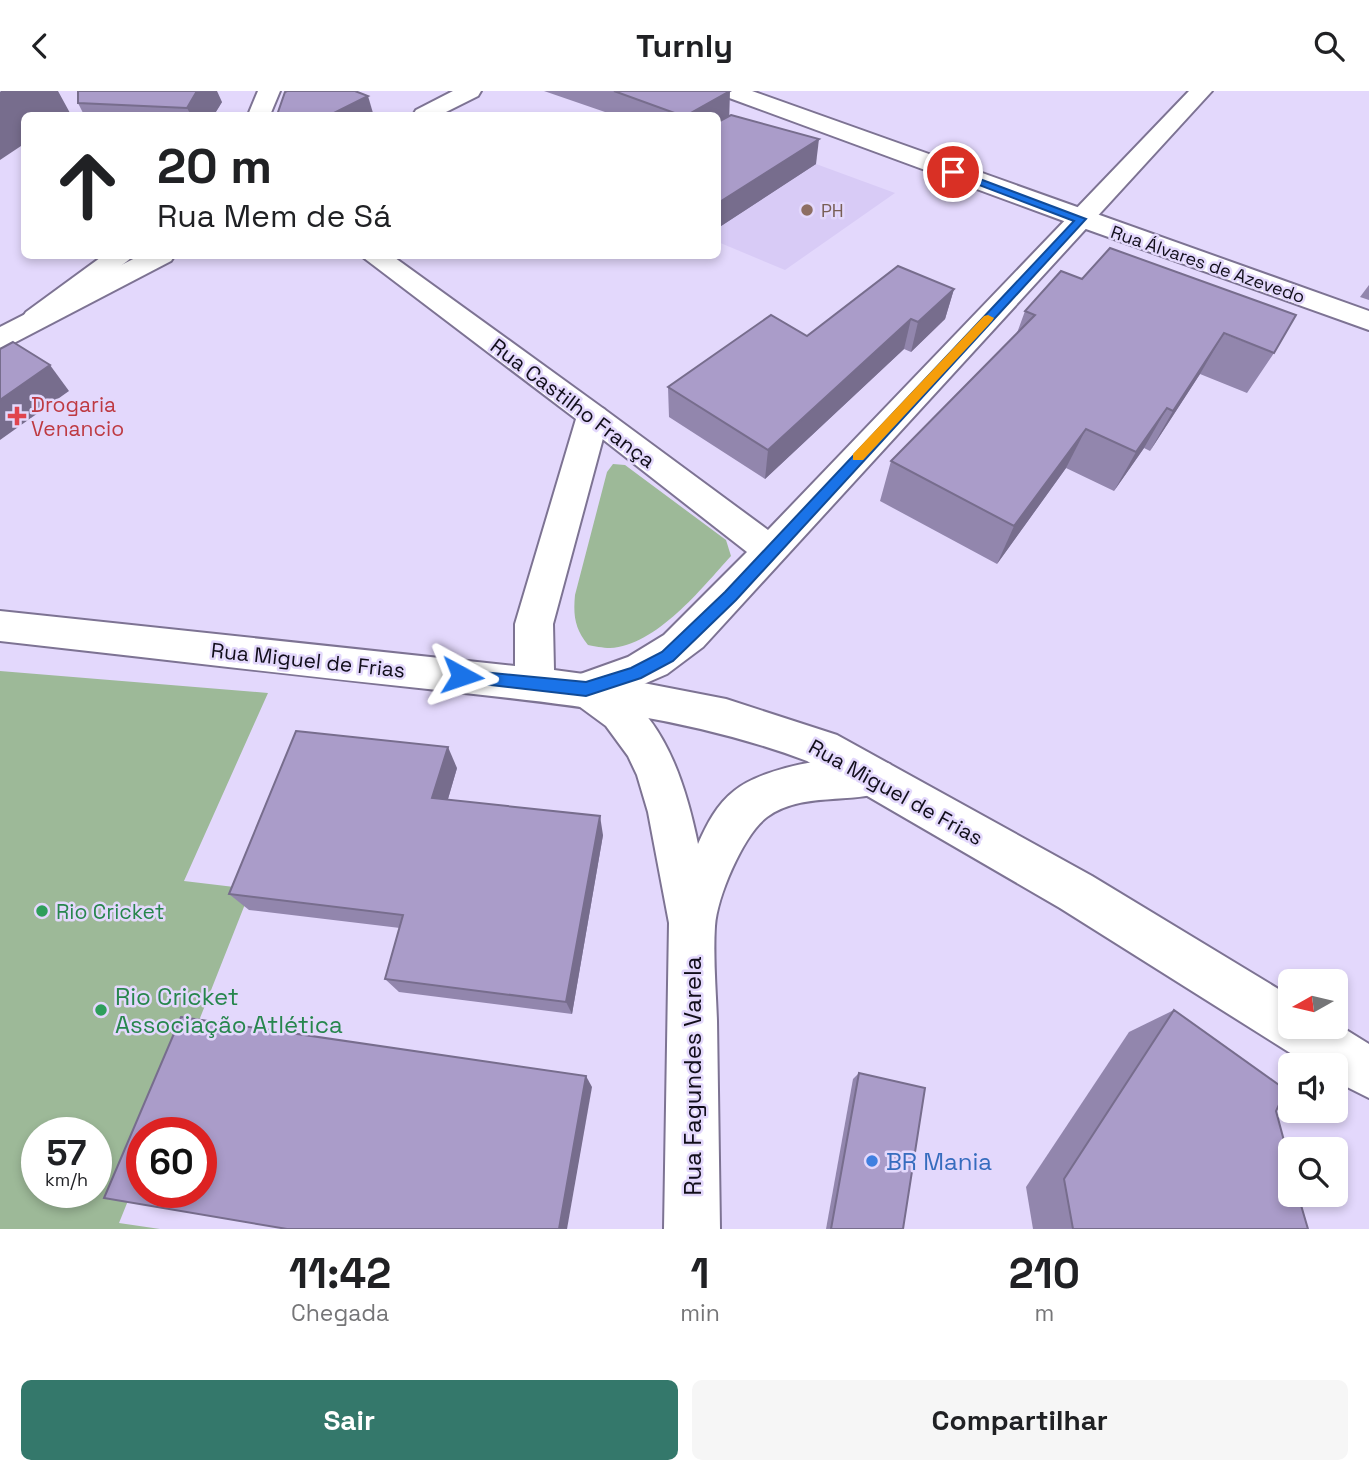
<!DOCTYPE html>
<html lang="pt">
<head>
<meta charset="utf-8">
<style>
	body { margin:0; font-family:"Space Grotesk",sans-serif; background:#f6f6f6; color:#202124; height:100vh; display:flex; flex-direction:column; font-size:26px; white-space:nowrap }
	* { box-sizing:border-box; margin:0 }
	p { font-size:23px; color:#757577 }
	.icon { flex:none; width:38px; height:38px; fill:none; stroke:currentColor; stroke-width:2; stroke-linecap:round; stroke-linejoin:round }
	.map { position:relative; height:1138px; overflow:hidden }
	.side { display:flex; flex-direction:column; background:#fff; flex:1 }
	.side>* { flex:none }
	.hud { position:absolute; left:21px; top:21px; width:700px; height:147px; border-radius:10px; box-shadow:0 4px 10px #0003; background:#fff; color:#202124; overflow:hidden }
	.needle { width:46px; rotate:262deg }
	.tools { position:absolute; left:1278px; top:878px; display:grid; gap:14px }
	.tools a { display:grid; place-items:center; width:70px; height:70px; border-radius:10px; background:#fff; box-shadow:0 4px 10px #0003; font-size:35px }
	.speed { position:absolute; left:21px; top:1026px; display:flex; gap:14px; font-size:35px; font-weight:700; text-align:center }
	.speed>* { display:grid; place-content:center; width:91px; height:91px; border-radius:50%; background:#fff; box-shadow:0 4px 10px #0003; line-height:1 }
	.speed small { font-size:18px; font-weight:400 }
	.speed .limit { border:10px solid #d22; background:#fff; color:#111 }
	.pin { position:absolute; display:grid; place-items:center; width:60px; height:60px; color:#fff; margin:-30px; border:4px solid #fff; border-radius:50%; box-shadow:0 2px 7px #0007 }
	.me { position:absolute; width:77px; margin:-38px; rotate:95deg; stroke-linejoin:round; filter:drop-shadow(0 0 5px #0008) }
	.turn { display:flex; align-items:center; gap:24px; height:147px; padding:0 21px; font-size:32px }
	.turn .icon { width:91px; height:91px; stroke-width:2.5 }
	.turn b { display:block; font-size:49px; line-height:60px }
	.eta { display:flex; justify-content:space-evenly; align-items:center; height:119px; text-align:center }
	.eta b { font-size:42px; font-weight:700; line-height:49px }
	.button { display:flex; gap:14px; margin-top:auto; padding:14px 21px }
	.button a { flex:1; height:80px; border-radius:10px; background:#34786b; color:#fff; font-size:28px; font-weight:700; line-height:80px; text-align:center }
	.button a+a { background:#f6f6f6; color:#202124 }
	header { display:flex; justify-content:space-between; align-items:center; height:91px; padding:0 21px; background:#fff; font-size:32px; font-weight:700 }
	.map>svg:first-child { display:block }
	.built { fill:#d8cbf6 }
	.green { fill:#9db998; fill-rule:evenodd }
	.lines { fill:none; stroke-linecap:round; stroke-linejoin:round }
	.minor-casing { stroke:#7d7393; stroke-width:4 }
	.secondary-casing { stroke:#7d7393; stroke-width:4 }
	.primary-casing { stroke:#7d7393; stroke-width:4 }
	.minor { fill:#fff; fill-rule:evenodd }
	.secondary { fill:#fff; fill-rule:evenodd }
	.primary { fill:#fff; fill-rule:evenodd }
	.wall { fill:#9286ad }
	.shaded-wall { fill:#776d8d }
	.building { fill:#aa9cc9; stroke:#776d8d; stroke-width:2; fill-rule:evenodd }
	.route { fill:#1a73e8; stroke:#114b97; stroke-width:2 }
	.slow { fill:#f59e0b }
	.education-dot { fill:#8d6e63; stroke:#e3d8fc; stroke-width:2.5 }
	.health-dot { fill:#e0444e; stroke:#e3d8fc; stroke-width:2.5 }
	.leisure-dot { fill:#2e9e5b; stroke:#e3d8fc; stroke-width:2.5 }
	.shop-dot { fill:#3f7fe0; stroke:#e3d8fc; stroke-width:2.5 }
	.labels { text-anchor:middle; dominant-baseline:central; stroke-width:5; stroke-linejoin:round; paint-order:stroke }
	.far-education-label { font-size:18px; fill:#785e54; stroke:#e3d8fc; text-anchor:start }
	.far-street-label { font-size:18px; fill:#110e1a; stroke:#e3d8fc }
	.street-label { font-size:21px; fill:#110e1a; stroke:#e3d8fc }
	.health-label { font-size:21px; fill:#be3a42; stroke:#e3d8fc; text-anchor:start }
	.leisure-label { font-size:21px; fill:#27864d; stroke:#e3d8fc; text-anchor:start }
	.near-leisure-label { font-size:24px; fill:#27864d; stroke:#e3d8fc; text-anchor:start }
	.near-street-label { font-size:24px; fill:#110e1a; stroke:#e3d8fc }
	.near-shop-label { font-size:24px; fill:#366cbe; stroke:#e3d8fc; text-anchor:start }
</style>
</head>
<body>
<header><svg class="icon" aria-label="back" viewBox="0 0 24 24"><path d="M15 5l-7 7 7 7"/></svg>Turnly<svg class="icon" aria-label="search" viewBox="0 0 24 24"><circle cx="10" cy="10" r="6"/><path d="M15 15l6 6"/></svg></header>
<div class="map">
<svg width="1369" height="1138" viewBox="0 0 1369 1138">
	<rect width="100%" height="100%" fill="#e3d8fc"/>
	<!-- built -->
	<path class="built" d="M816 73 895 102 785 179 718 151V137Z"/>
	<!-- green -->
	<g class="green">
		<path d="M613 373 625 374 726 449 731 465C702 497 656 555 610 557 603 557 594 555 588 554 575 538 573 525 575 504L607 381Z"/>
		<path d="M0 580 268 602 184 790 251 798 155 1041H142V1075L119 1132 160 1138H0ZM37 1041H96V1101H37Z"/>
	</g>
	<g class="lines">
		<!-- minor casing -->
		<g class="minor-casing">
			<path id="minor" d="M721 0H752L1369 220V239L1072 133 724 5Z"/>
		</g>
		<!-- secondary casing -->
		<g class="secondary-casing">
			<g id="secondary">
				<path d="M258 0H280L270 24H248Z"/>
				<path d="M1189 0H1212L703 556 667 583 623 602C668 635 687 700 698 753 707 733 717 713 734 700 766 674 853 659 890 673L896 686 890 699C851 714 802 700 767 726 743 744 717 806 715 835 713 866 716 899 717 930 718 1000 719 1069 720 1138H664L669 832 648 721 637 684 628 665 606 635 572 610 566 598 572 586 628 566 664 544 747 461 582 332 577 325 582 318 593 314 604 318 768 439Z"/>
				<path d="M104 164H135L46 233 36 236 26 233 22 227 26 221Z"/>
			</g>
		</g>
		<!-- primary casing -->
		<g class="primary-casing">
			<g id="primary">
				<path d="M453 0H481L478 5 440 24H413L416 19Z"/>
				<path d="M141 164H175L171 170 10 254 0 257V236Z"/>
				<path d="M360 164H391L604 318 609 325 553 533 554 579 628 589 726 608 837 644 1092 785 1290 905V936H1335V932L1369 953V1007L1335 990V975H1311L1060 817 807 670C685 624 557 612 428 598 285 583 143 566 0 550V520L515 575V533L576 328Z"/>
			</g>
		</g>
		<!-- minor -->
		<use href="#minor" class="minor"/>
		<!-- secondary -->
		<use href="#secondary" class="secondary"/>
		<!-- primary -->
		<use href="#primary" class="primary"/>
	</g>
	<!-- wall -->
	<g class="wall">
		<path d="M544 0H729V25L816 73 718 137V24H605V21Z"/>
		<path d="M222 11 214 24H84L78 12Z"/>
		<path d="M1061 180 1274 262 1247 302 1200 283 1150 360 1144 357 1114 400 1066 377 997 473 880 410 891 370 1017 242 1025 220Z"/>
		<path d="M1369 194V209L1360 206Z"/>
		<path d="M954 198 945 228 911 261 904 258 765 388 669 326 668 296 807 245Z"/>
		<path d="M457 677 448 708 603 744 572 923 399 901 385 888 400 837 249 819 229 803Z"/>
		<path d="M1174 919 1276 1020 1308 1138H1033L1026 1096 1129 941Z"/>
		<path d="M859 982 903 1138H826L853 988Z"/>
	</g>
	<!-- shaded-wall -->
	<g class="shaded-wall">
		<path d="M1 0H58L70 22 66 24H24V53L0 69V1Z"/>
		<path d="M197 0H217L222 11 214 24H191L187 17Z"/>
		<path d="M730 0 729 34 718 41V24H687Z"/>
		<path d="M368 5 373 22 368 24H330Z"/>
		<path d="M819 48 816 73 718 137V112Z"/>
		<path d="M954 198 945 228 911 261 918 231Z"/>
		<path d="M911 228 904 258 765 388 768 359Z"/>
		<path d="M1224 242 1200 283 1150 360 1173 320Z"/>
		<path d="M50 274 69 300 0 349V309Z"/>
		<path d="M1167 317 1144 357 1114 400 1136 361Z"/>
		<path d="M1086 338 1066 377 997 473 1014 435Z"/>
		<path d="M448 656 457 677 443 725 432 707Z"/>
		<path d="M600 725 603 744 572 923 566 911Z"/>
		<path d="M586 985 592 996 567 1138H559Z"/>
	</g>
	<!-- building -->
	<g class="building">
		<path d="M78 0H197L187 17 78 12Z"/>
		<path d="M287 0H355L368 5 330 24H277L285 1Z"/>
		<path d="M614 0H730L687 24H680Z"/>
		<path d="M731 24 819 48 718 112V31Z"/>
		<path d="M1110 157 1296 224 1274 262 1224 242 1173 320 1167 317 1136 361 1086 338 1014 435 891 370 1035 224 1025 220 1061 180 1082 188Z"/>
		<path d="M898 175 954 198 918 231 911 228 768 359 668 296 771 224 807 245Z"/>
		<path d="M13 251 50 274 0 309V258Z"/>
		<path d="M296 640 448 656 432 707 600 725 566 911 385 888 403 824 229 803Z"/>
		<path d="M1174 919 1286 999 1276 1020 1290 1072V1104H1298L1308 1138H1073L1064 1088Z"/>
		<path d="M181 926 586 985 559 1138H287L104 1107ZM142 1041H201V1101H142Z"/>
		<path d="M859 982 925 997 903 1138H831Z"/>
	</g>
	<!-- route -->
	<path class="route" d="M953 78 1086 128 736 509 673 570 641 587 586 605 457 590 454 585 457 581 462 579 586 591 631 577 662 561 725 501 1074 130 950 83 948 81Z"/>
	<!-- slow -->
	<path class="slow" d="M988 224 994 227 992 230 863 369H853V363L984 225Z"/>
	<!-- markers -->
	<circle class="education-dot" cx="807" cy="119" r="7"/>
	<path class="health-dot" d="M13.5 314.5h7v7h7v7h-7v7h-7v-7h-7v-7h7z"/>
	<g class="leisure-dot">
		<circle cx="42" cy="820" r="7"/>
		<circle cx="101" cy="919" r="7"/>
	</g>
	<circle class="shop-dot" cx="872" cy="1070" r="7"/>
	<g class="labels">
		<!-- far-education labels -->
		<g class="far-education-label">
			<text x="821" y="119">PH</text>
		</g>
		<!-- far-street labels -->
		<g class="far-street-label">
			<text transform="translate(1208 173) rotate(19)">Rua Álvares de Azevedo</text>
		</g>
		<!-- street labels -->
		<g class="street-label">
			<text transform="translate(573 312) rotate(37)">Rua Castilho França</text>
			<text transform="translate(308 569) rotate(6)">Rua Miguel de Frias</text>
			<text transform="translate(896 701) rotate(29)">Rua Miguel de Frias</text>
		</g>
		<!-- health labels -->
		<g class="health-label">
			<text x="31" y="313">Drogaria<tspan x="31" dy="24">Venancio</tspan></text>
		</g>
		<!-- leisure labels -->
		<g class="leisure-label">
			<text x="56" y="820">Rio Cricket</text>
		</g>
		<!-- near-leisure labels -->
		<g class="near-leisure-label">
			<text x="115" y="905">Rio Cricket<tspan x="115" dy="28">Associação Atlética</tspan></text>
		</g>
		<!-- near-street labels -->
		<g class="near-street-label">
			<text transform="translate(692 985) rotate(-90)">Rua Fagundes Varela</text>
		</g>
		<!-- near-shop labels -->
		<g class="near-shop-label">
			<text x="886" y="1070">BR Mania</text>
		</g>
	</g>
</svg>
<div class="tools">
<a><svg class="needle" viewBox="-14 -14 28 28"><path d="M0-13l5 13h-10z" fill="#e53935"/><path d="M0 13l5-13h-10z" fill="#757577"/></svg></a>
<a><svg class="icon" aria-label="sound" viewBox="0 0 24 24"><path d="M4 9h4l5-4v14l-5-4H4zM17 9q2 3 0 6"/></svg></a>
<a><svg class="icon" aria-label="search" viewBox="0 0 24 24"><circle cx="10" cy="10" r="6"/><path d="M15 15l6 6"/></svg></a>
</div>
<div class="speed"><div>57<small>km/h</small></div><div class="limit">60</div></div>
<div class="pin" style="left:953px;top:81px;background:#d93025"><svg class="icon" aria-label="arrive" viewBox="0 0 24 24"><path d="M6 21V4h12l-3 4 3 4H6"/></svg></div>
<svg class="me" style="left:462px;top:585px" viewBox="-20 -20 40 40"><path d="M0-17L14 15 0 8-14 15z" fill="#1a73e8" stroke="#fff" stroke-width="4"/></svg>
<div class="hud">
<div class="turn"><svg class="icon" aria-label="ahead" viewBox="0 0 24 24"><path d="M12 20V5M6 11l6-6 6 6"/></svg><div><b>20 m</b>Rua Mem de Sá</div></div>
</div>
</div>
<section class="side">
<div class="eta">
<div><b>11:42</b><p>Chegada</p></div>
<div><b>1</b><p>min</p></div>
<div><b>210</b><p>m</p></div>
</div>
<div class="button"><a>Sair</a><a>Compartilhar</a></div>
</section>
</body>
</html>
